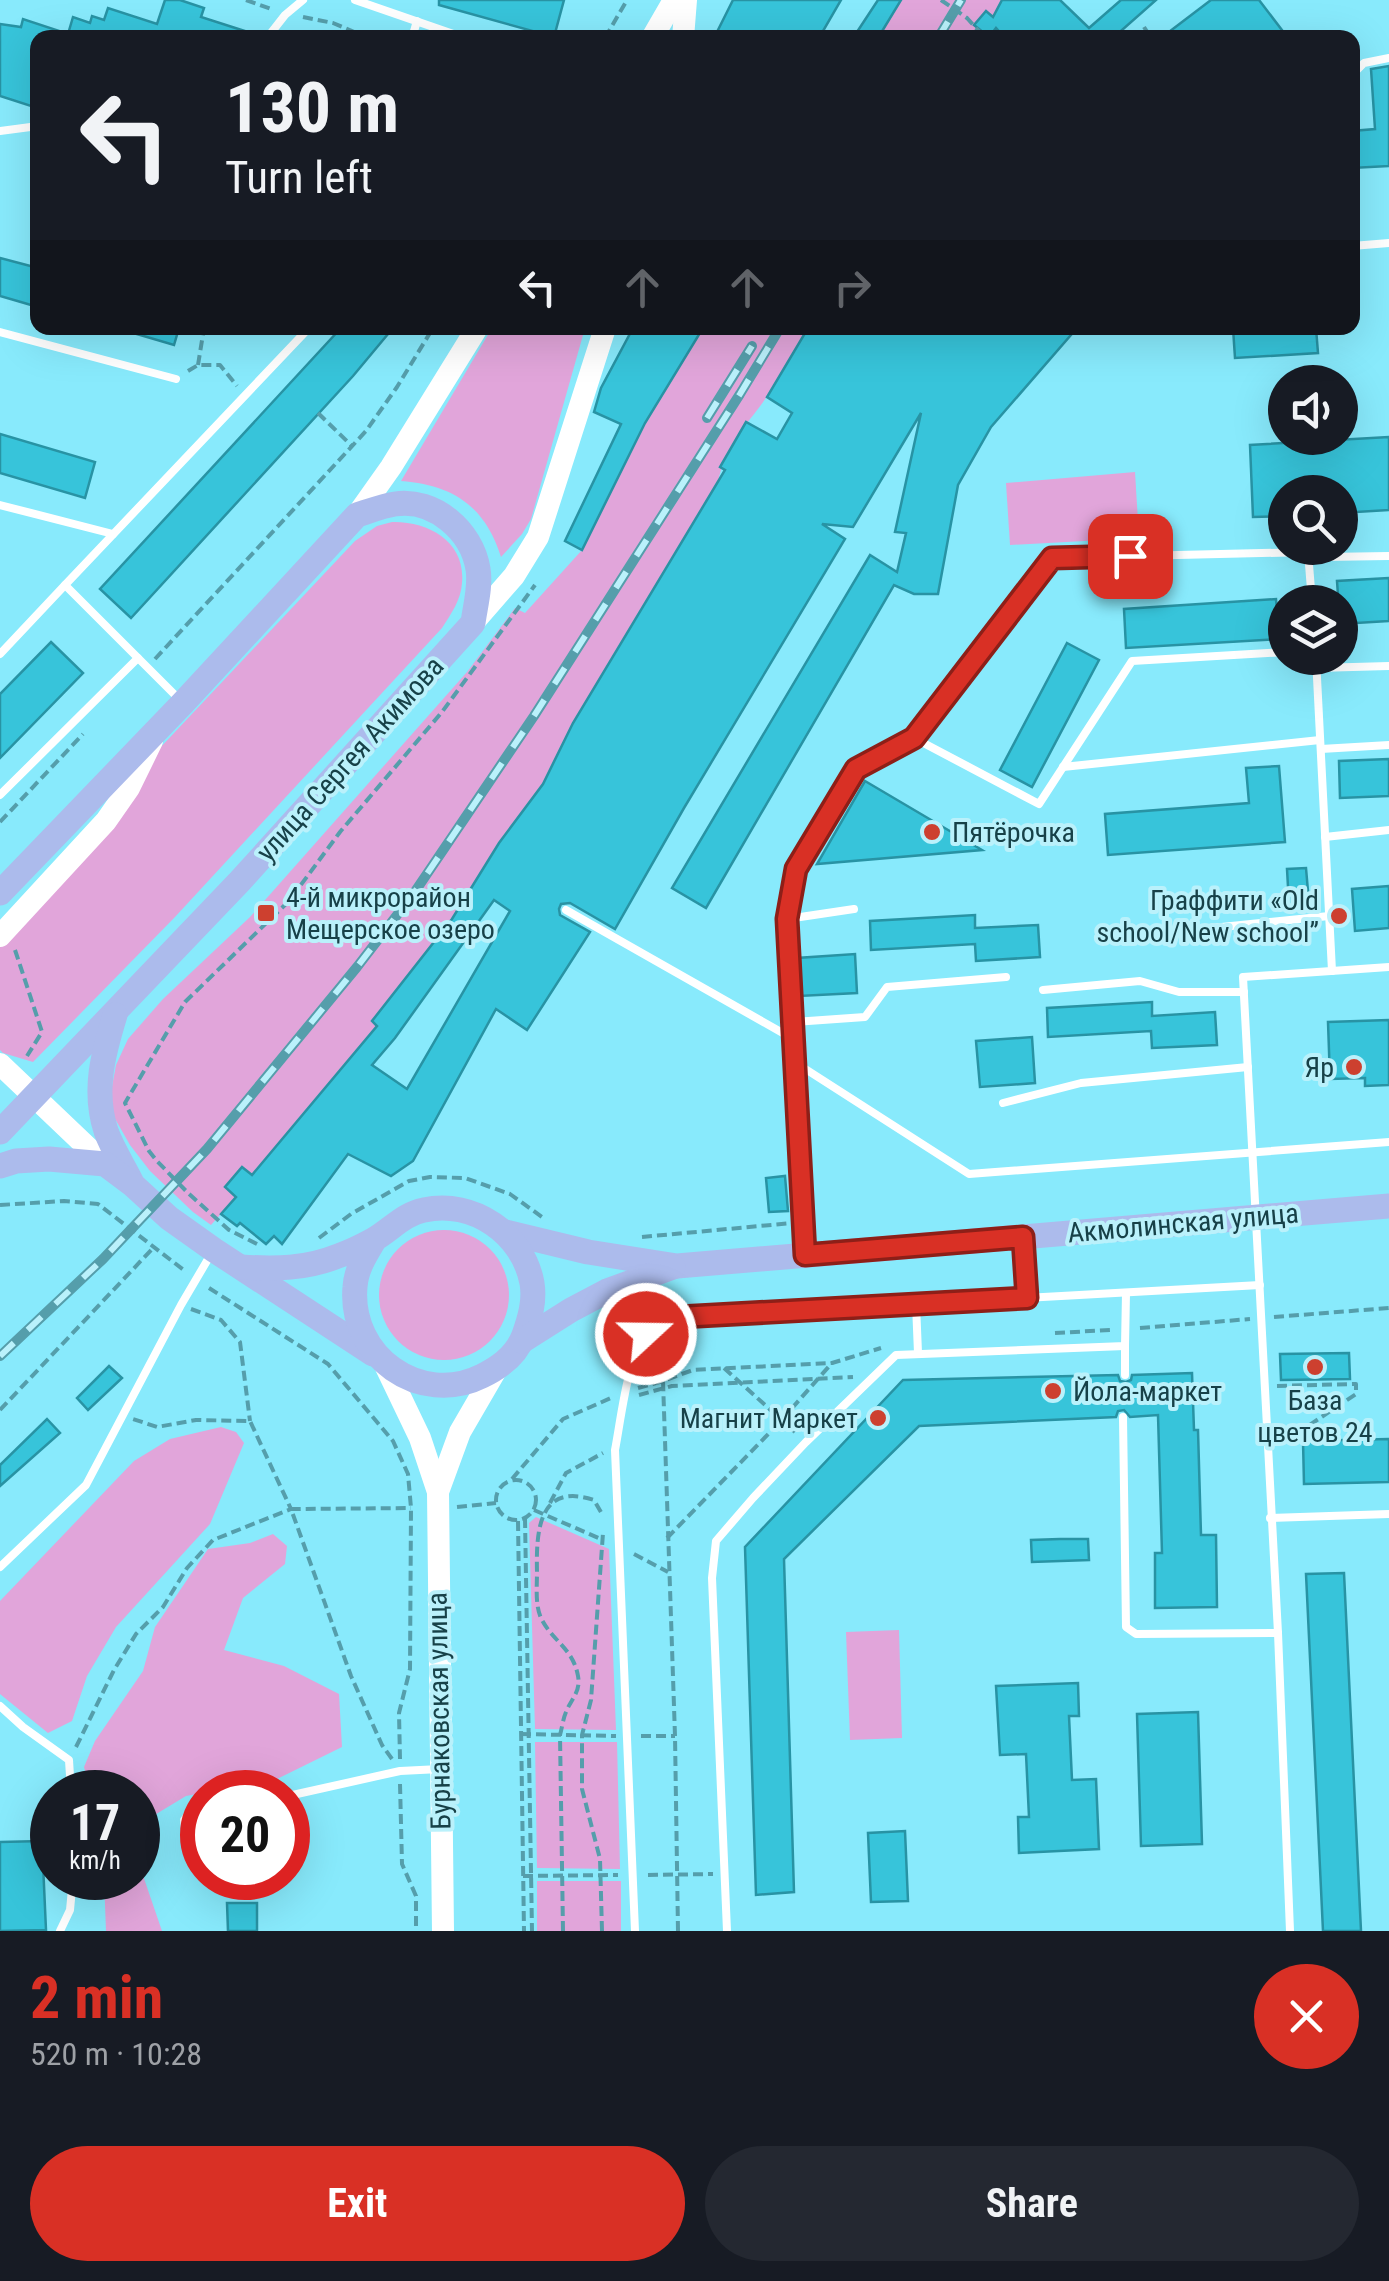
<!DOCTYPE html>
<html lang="en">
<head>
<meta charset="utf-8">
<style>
	body { margin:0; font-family:"Roboto Condensed",sans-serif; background:#242831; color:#f1f3f6; height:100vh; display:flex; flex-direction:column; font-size:38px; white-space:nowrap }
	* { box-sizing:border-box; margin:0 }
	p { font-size:32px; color:#9ea1a6 }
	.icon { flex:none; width:55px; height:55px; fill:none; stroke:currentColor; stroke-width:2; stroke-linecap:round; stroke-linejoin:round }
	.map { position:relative; height:1931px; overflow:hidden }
	.details { display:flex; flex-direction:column; background:#171b24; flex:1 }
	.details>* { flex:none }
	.banner { position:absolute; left:30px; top:30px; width:1330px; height:305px; border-radius:20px; box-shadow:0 10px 40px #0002; background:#171b24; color:#f1f3f6; overflow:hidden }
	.buttons { position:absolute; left:1268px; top:365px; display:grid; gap:20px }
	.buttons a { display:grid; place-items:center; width:90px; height:90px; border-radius:50%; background:#171b24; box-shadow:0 10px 40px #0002; font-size:50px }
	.speed { position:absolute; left:30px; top:1770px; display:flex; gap:20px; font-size:50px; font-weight:700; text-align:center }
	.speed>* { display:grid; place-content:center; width:130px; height:130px; border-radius:50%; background:#171b24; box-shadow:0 10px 40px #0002; line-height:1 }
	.speed small { font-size:25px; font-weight:400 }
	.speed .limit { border:15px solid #d22; background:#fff; color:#111 }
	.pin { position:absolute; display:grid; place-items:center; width:85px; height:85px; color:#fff; margin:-42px; border-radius:20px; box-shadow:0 5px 15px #0006 }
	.me { position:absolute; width:110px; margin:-55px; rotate:69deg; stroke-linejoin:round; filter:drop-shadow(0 0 8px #0008) }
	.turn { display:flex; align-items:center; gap:35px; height:210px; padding:0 30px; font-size:45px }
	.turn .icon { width:130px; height:130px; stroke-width:2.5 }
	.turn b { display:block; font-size:70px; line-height:85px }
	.lanes { display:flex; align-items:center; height:95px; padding:0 30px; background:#0003; justify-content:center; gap:50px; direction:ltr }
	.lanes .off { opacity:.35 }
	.round { display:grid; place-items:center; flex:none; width:105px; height:105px; border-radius:52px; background:#242831 }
	.summary { display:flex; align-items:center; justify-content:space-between; height:170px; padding:0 30px }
	h1 { font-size:60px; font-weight:700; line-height:75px; color:#d93025 }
	.cta { display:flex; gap:20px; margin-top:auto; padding:20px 30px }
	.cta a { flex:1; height:115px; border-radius:60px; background:#d93025; color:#fff; font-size:40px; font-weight:700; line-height:115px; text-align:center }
	.cta a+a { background:#242831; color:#f1f3f6 }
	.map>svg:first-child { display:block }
	.green { fill:#e1a5da }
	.building { fill:#37c4da; stroke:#2893a4; stroke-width:2.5; fill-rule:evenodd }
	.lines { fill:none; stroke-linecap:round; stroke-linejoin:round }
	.path { stroke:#559eab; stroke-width:4; stroke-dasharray:10 5; stroke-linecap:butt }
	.lane { stroke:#fff; stroke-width:8 }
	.secondary { stroke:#fff; stroke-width:22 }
	.primary { stroke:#acbbec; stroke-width:25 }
	.rail-casing { stroke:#559eab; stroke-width:10 }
	.rail { stroke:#baf1fb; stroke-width:6; stroke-dasharray:19; stroke-linecap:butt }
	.route-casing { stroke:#8d1f18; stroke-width:25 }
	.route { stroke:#d93025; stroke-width:18 }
	.poi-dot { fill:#cd402f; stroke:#baf1fb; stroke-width:4 }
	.labels { text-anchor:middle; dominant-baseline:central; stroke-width:8; stroke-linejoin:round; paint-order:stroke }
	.street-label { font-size:28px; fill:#174148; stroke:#baf1fb }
	.poi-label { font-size:28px; fill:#174148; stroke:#baf1fb; text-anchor:start }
</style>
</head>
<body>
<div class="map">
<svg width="1389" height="1931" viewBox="0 0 1389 1931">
	<rect width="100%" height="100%" fill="#88eafc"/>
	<!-- green -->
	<g class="green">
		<path d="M901 0H1003L993 17 986 12 974 25 989 37 878 38Z"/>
		<path d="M492 328H585L531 519 522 534 501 557C485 506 453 485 401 481Z"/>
		<path d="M703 328H808C795 350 783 374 768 395 748 424 724 446 718 483L543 784 499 843 452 919 372 1021 377 1026 252 1175 242 1167 225 1186 236 1197 211 1225 193 1212 150 1171 130 1145 114 1117 111 1092 116 1065 128 1039 163 999 250 917 467 672 515 608 525 613 582 550 645 423Z"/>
		<path d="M1135 472 1139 538 1010 545 1006 483Z"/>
		<path d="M392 522C429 521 466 542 462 583 461 600 451 614 442 628L175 917 33 1062 3 1053 0 1050V945L158 750 355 541 377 526Z"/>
		<circle cx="444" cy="1295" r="65"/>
		<path d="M221 1427 236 1432 244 1443 210 1524 116 1627 87 1676 72 1721 48 1733 0 1694V1601L134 1461 170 1439Z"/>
		<path d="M536 1517 609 1549 616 1730 535 1729 529 1523Z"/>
		<path d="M273 1534 287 1546 285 1564 243 1598 224 1650 284 1666 339 1694 342 1747 277 1779 186 1796 138 1825V1792H91L84 1767 95 1741 143 1671 155 1627 208 1549 250 1543Z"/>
		<path d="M899 1630 902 1738 850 1740 846 1632Z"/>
		<path d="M535 1742H617L620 1869 537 1868Z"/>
		<path d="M138 1861 162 1931H106L104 1878H138Z"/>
		<rect x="537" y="1881" width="84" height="50"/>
	</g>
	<!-- building -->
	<g class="building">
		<path d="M165 0H180L204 8 201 17 254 34V38H38V98L34 97 31 106 0 96V24L21 27 23 19 68 34 73 17 90 23 92 16 104 20 108 8 157 24Z"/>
		<path d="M439 0H564L554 37 439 5Z"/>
		<path d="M733 0H841L819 38H714Z"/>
		<path d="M878 0H901L878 38H853Z"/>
		<path d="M1002 0H1060L1089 28 1121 0H1156L1113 38H1005L996 28 989 37 974 25 986 11 993 17Z"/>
		<path d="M1211 0H1259L1288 38H1161Z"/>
		<path d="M1389 66V166L1352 168V131L1375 129 1371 69Z"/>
		<path d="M0 258 38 268V307L0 296Z"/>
		<path d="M130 328H179L174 345 130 332Z"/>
		<path d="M341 328H393L353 376 131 618 100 589Z"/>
		<path d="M633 328H703L645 423 582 550 565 541 621 424 594 412 601 388Z"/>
		<path d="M808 328H1077L991 427 958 485 938 594H914L894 585 706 908 672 888 870 555 897 572 906 533 895 532 921 413 853 527 822 524 845 539 684 808 615 929 570 903 561 904 559 909 560 915 590 932 527 1030 496 1009 413 1161 391 1176 348 1154 282 1244 274 1236 266 1244 240 1223 237 1226 221 1214 236 1197 225 1187 242 1167 252 1175 377 1026 372 1021 452 919 499 843 543 784 573 723 725 470 720 467 746 422 777 439 792 413 767 397ZM494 900 510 911 407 1089 372 1065 395 1038Z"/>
		<path d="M1233 328H1316L1318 353 1235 358Z"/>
		<path d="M0 434 95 462 85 498 0 473Z"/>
		<path d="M1389 437V510L1340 513V492H1285V516L1253 517 1250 445Z"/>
		<path d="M1389 578V621L1340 624 1337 581Z"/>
		<path d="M1276 599 1279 639 1126 648 1124 609Z"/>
		<path d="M51 642 83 673 0 758V694Z"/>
		<path d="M1067 643 1099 660 1032 787 1000 770Z"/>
		<path d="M1389 759V796L1340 798 1339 761Z"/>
		<path d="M1279 766 1285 842 1108 855 1105 814 1249 803 1246 768Z"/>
		<path d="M865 781 982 850 817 864Z"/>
		<path d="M1306 868 1309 903 1289 905 1287 869Z"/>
		<path d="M1389 886V928L1355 931 1352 889Z"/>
		<path d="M975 915V928L1038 925 1040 957 976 961 975 944 871 950 870 921Z"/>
		<path d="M855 954 857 993 799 996 797 958Z"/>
		<path d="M1152 1002V1016L1215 1012 1217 1045 1152 1048 1151 1031 1048 1037 1047 1008Z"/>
		<path d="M1389 1020V1085L1365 1086V1078L1330 1079 1328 1022Z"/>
		<path d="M1032 1037 1035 1083 980 1087 976 1041Z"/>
		<path d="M785 1176 788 1211 769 1212 766 1178Z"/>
		<path d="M1349 1353 1350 1379 1281 1380 1280 1354Z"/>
		<path d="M109 1366 122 1378 88 1410 77 1398Z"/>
		<path d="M1192 1373 1194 1430H1198L1201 1535H1216L1217 1607 1155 1608V1553H1162L1158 1415 1130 1417 1124 1410 1118 1411 1116 1417 919 1426 784 1559 794 1892 756 1895 745 1547 903 1380 1118 1375 1120 1381 1126 1382 1131 1380 1132 1375Z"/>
		<path d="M47 1419 60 1433 0 1486V1465Z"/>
		<path d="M1389 1439V1482L1304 1484 1303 1441Z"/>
		<path d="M1060 1539H1088L1089 1560 1032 1562 1031 1540Z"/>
		<path d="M1344 1573 1361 1931H1323L1306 1574Z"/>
		<path d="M1078 1683 1079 1716H1069L1072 1780 1096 1779 1099 1849 1019 1853 1018 1817H1029L1026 1754 1000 1755 996 1686Z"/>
		<path d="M1198 1712 1202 1844 1141 1846 1137 1714Z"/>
		<path d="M905 1831 908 1901 871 1902 868 1833Z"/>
		<path d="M42 1841 46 1930 0 1931V1842Z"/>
		<path d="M227 1903H257V1931H228Z"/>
	</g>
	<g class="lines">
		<!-- path -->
		<g class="path">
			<path d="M246 0 274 10"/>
			<path d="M941 0 967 18 985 38"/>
			<path d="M303 17 333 23 368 38"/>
			<path d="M1144 27 1151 38"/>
			<path d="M605 38 627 0"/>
			<path d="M198 365 204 328"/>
			<path d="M188 371 198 365H220L237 386"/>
			<path d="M318 413 352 446"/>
			<path d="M155 659 366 431 397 387 433 328"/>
			<path d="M0 822 83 734"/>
			<path d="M15 950 42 1032 27 1056"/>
			<path d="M0 1205 64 1201 98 1204 185 1271"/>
			<path d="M642 1237 792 1223"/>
			<path d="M319 1238 351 1214 409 1181 430 1177 465 1178 510 1194 542 1217"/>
			<path d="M257 1244 229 1230 188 1193 157 1161 149 1151 125 1103 185 1002 289 901 340 832 442 712 535 585"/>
			<path d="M209 1288 328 1364 393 1441 408 1474 411 1508 410 1669 399 1713 400 1759"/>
			<path d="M191 1309 221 1320 240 1342 250 1421"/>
			<path d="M1274 1317 1389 1308"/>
			<path d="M1140 1328 1250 1319"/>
			<path d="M1055 1333 1110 1330"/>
			<path d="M724 1368 795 1432"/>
			<path d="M1277 1386 1356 1384V1394L1296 1434 1282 1435"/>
			<path d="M638 1388 663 1381"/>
			<path d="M639 1395 672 1386 853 1377"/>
			<path d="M0 1410 154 1247"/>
			<path d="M512 1479 563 1419 611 1398"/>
			<circle cx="516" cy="1500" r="20"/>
			<path d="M550 1503 566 1473 603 1453"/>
			<path d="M457 1507 496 1503"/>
			<path d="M534 1510 603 1540"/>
			<path d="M525 1518 532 1931"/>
			<path d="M518 1521 524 1931"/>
			<path d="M667 1538 778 1424 832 1363"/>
			<path d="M634 1554 668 1572"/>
			<path d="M521 1734 616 1736"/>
			<path d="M641 1736H675"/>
			<path d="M76 1747 114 1670 136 1634 163 1607 187 1568 213 1540 291 1509 250 1421 196 1420 157 1427 133 1419"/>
			<path d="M392 1759 382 1745 351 1676 291 1509 411 1508"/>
			<path d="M400 1784 402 1864 416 1896V1931"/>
			<path d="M648 1875 713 1874"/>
			<path d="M523 1876 618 1875"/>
			<path d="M563 1931 560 1735C562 1728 563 1719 566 1712 571 1699 581 1692 578 1676 573 1648 552 1641 541 1618 535 1605 537 1586 537 1572 536 1530 539 1482 594 1500L602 1514"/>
			<path d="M602 1931 600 1859 582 1789V1735L591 1700 603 1533"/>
			<path d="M678 1931 675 1736 663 1381 693 1370 832 1363 881 1348"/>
		</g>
		<!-- lane -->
		<g class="lane">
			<path d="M355 0 465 38"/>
			<path d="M267 38 285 15 303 0"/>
			<path d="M412 38 417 21"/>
			<path d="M1352 75 1364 63 1389 58"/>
			<path d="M0 131 38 126"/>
			<path d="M1352 246 1389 243"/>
			<path d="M0 332 176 379"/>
			<path d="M0 505 113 534"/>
			<path d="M1312 602 1308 552 1324 557 1389 556"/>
			<path d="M1285 652 1132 661 1039 804 914 738 1052 558 1308 552"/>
			<path d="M0 654 65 585"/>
			<path d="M1316 658 1332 971"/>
			<path d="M1317 668 1389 666"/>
			<path d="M180 700 65 585 309 328"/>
			<path d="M1321 749 1389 745"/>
			<path d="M1063 767 1320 740"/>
			<path d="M0 795 138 658"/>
			<path d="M1325 837 1389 830"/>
			<path d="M854 909 787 919 796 1063 969 1174 1389 1142"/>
			<path d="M566 910 795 1040"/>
			<path d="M787 919 796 869 856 769 914 738"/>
			<path d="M1125 937 1329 916"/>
			<path d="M1043 990 1140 981 1179 992H1244"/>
			<path d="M794 1022 865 1017 887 987 1006 977"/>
			<path d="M796 1063 805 1253"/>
			<path d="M1003 1103 1081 1083 1248 1067"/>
			<path d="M1023 1242 1027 1298"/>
			<path d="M916 1304 918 1353"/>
			<path d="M1125 1346V1375"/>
			<path d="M1123 1417 1126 1627 1136 1634 1278 1633"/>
			<path d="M1270 1518 1389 1514"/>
			<path d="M0 1567 86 1485 181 1305 211 1254"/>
			<path d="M0 1706 23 1727 69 1760 71 1792"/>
			<path d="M288 1796 400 1771 440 1769"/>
			<path d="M202 1804 194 1806 184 1820C186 1837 186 1851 202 1859"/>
			<path d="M60 1931 70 1910 73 1878"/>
			<path d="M635 1931 615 1450C621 1419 627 1361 645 1335 653 1324 666 1320 679 1317L1260 1285"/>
			<path d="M727 1931 712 1578 716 1541 753 1498 806 1442 896 1355 1125 1346 1126 1293"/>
			<path d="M1290 1931 1278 1633 1243 977 1389 967"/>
		</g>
		<!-- secondary -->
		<g class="secondary">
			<path d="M652 38 674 0"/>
			<path d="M683 38 686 0"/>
			<path d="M357 515 391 467 477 328"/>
			<path d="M473 623 514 576 538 537 605 328"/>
			<path d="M0 936 106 821 129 788 152 741"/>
			<path d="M0 1064 105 1164"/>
			<path d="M385 1365 420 1438 438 1492"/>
			<path d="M443 1931 438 1492 460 1432 496 1370"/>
		</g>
		<!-- primary -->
		<g class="primary">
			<path d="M0 893 183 703 357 515C370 511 382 506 395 504 434 498 472 531 478 569 481 586 475 607 473 623L240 881 0 1132"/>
			<path d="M115 1015C103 1054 93 1091 106 1131 112 1148 123 1165 131 1181"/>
			<path d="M0 1166 16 1161 49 1159 105 1164 133 1185 169 1218 214 1250 373 1354"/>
			<path d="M505 1232 588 1252 677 1266 1389 1206"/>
			<path d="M241 1267C275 1269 306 1269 338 1256 350 1252 362 1246 373 1240 391 1230 403 1214 424 1210 473 1199 523 1234 532 1283 535 1301 530 1318 524 1335 517 1354 501 1367 482 1376 420 1407 349 1356 355 1287 356 1269 366 1254 375 1239"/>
			<path d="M522 1341 571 1310 607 1291 673 1267"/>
		</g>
		<!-- rail casing -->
		<g class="rail-casing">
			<g id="rail">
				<path d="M938 38 961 0"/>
				<path d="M707 418 752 346"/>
				<path d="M0 1356 103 1259 207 1149 357 967 414 893 534 716 740 394 780 328"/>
			</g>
		</g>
		<!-- rail -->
		<use href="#rail" class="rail"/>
	</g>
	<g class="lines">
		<!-- route casing -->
		<g class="route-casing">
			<path id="route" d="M646 1334 664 1321 679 1317 1027 1298 1023 1237 805 1255 787 919 796 869 856 769 914 738 1052 558 1130 556"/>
		</g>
		<!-- route -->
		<use href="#route" class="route"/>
	</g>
	<!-- markers -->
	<g class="poi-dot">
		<circle cx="932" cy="832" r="10"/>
		<rect x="256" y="903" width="20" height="20" rx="5"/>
		<circle cx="1339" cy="916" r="10"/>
		<circle cx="1354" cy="1067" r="10"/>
		<circle cx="1315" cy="1367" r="10"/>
		<circle cx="1053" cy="1391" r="10"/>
		<circle cx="878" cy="1418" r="10"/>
	</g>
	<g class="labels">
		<!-- street labels -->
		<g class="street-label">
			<text transform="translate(350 759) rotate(-48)">улица Сергея Акимова</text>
			<text transform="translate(1183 1223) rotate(-5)">Акмолинская улица</text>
			<text transform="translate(439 1711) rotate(-91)">Бурнаковская улица</text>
		</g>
		<!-- poi labels -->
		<g class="poi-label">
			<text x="952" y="832">Пятёрочка</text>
			<text x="286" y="897">4-й микрорайон<tspan x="286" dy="32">Мещерское озеро</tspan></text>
			<text x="1319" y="900" text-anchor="end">Граффити «Old<tspan x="1319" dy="32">school/New school”</tspan></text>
			<text x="1334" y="1067" text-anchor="end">Яр</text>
			<text x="1073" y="1391">Йола-маркет</text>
			<text x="1315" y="1400" text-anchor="middle">База<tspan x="1315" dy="32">цветов 24</tspan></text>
			<text x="858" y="1418" text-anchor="end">Магнит Маркет</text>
		</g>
	</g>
</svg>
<div class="buttons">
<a><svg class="icon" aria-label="sound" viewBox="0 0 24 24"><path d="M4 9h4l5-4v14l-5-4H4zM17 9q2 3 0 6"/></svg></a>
<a><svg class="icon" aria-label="search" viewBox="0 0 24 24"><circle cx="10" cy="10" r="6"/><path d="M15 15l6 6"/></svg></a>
<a><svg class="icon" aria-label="layers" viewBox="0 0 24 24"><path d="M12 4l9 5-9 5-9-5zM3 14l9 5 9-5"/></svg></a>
</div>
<div class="speed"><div>17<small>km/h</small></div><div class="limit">20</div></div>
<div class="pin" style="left:1130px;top:556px;background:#d93025"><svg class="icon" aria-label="arrive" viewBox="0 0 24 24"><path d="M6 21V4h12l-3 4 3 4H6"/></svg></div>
<svg class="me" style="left:646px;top:1334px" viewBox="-20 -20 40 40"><circle r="17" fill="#d93025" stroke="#fff" stroke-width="3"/><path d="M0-11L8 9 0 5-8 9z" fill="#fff"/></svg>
<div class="banner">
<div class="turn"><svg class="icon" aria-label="left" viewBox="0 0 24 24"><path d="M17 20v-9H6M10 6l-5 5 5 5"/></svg><div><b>130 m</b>Turn left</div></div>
<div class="lanes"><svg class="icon" aria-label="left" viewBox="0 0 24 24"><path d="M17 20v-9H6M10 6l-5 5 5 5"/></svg><svg class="icon off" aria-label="ahead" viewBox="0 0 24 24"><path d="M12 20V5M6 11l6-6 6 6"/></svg><svg class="icon off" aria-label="ahead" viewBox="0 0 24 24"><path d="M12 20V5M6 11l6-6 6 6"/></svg><svg class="icon off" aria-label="right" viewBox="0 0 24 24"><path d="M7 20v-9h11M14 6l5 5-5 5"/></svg></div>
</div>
</div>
<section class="details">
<div class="summary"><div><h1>2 min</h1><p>520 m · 10:28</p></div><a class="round" style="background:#d93025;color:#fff"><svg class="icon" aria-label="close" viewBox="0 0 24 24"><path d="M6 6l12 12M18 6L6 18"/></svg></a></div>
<div class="cta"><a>Exit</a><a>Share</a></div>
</section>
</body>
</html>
